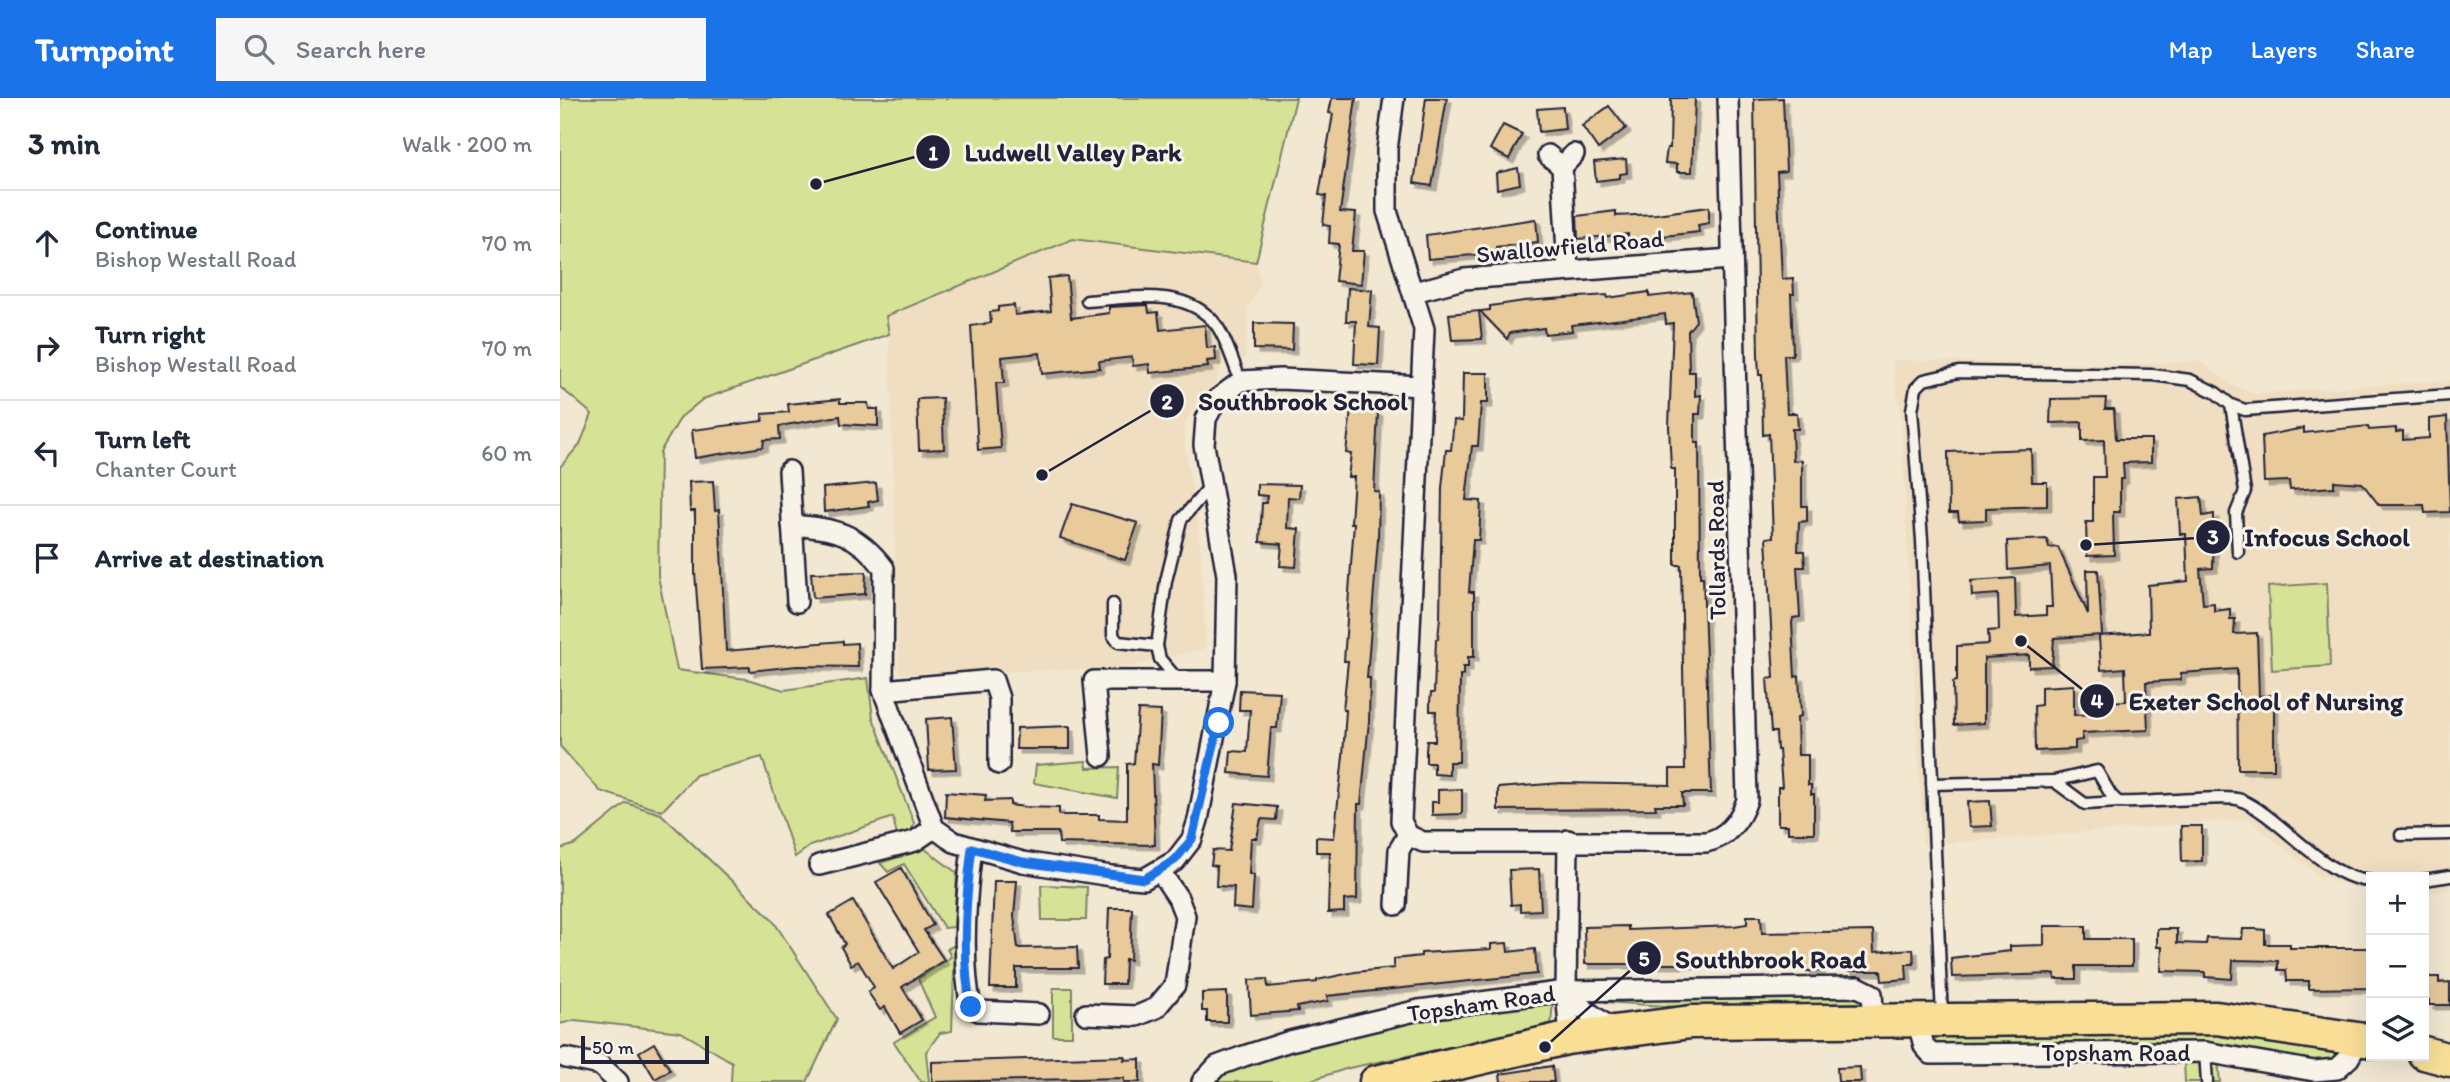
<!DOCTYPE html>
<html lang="en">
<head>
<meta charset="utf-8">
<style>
	body { margin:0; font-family:Itim,sans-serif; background:#f6f6f7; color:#1f2937 }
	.controls { position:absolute; right:21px; bottom:21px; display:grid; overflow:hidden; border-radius:0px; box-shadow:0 7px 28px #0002 }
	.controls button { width:63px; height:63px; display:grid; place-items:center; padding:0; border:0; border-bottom:2px solid #e0e1e3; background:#fff; color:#1f2937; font:35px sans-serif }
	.scale { position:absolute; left:21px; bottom:18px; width:128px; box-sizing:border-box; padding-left:7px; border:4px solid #22223b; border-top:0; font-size:19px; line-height:24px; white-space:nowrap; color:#22223b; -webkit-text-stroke:5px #f7f3e8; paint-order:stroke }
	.stop { position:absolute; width:21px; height:21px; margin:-16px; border:5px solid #1a73e8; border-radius:50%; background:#fff }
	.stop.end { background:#1a73e8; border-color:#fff; box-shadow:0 2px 7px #0008 }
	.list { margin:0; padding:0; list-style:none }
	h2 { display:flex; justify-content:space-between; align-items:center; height:91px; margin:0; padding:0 28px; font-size:30px }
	h2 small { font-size:23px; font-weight:400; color:#747a83 }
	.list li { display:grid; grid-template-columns:46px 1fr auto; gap:21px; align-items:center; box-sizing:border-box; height:105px; padding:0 28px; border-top:2px solid #e0e1e3 }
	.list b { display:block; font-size:26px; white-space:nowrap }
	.list p { margin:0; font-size:23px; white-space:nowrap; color:#747a83 }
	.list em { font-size:23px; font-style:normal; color:#747a83 }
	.icon { flex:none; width:38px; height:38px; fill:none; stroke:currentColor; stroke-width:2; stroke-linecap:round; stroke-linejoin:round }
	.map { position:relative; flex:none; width:1890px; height:984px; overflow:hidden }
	header { display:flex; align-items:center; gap:42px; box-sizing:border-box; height:98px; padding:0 35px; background:#1a73e8; color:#fff }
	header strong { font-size:33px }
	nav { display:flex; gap:38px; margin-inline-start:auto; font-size:24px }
	.search { width:490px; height:63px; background:#f6f6f7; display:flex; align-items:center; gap:18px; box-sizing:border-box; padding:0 24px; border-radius:0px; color:#747a83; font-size:26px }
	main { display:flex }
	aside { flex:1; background:#fff }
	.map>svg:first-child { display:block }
	.built { fill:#efdec1 }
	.green { fill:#d6e396; stroke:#7c8268; stroke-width:2 }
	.building { fill:#e8ca9b; stroke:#22223b; stroke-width:2; filter:url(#shadow) }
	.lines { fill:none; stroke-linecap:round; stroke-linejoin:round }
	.service-casing { stroke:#22223b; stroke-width:15 }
	.minor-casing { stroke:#22223b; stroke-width:24 }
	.primary-casing { stroke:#22223b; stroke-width:37 }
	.service { stroke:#f7f3e8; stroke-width:10 }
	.minor { stroke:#f7f3e8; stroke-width:19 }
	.primary { stroke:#f9df96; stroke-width:32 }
	.route { stroke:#1a73e8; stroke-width:9 }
	.labels { text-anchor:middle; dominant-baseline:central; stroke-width:6; stroke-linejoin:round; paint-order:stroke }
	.street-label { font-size:24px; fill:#22223b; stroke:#f7f3e8 }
	.leader { fill:none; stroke:#22223b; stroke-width:2.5 }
	.callout-dot { fill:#22223b; stroke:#f7f3e8; stroke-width:2.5 }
	.mark-label { font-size:21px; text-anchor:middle; font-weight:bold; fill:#fff }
	.callout-label { font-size:26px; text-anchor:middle; font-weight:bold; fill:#22223b; stroke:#f7f3e8; stroke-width:6; stroke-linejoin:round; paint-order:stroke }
</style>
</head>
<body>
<header>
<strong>Turnpoint</strong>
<div class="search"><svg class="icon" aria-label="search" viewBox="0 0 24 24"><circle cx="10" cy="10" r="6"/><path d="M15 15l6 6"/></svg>Search here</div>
<nav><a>Map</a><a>Layers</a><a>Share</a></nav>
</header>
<main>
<aside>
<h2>3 min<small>Walk · 200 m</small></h2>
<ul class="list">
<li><svg class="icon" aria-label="ahead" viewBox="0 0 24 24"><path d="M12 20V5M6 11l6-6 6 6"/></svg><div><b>Continue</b><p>Bishop Westall Road</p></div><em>70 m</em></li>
<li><svg class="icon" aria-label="right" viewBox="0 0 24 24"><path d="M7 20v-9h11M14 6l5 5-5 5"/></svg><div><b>Turn right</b><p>Bishop Westall Road</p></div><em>70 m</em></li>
<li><svg class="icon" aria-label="left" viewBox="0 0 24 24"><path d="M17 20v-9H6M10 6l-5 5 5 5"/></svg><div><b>Turn left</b><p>Chanter Court</p></div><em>60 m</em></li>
<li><svg class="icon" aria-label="arrive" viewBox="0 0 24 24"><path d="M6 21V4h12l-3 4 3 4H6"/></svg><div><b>Arrive at destination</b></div></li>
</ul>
</aside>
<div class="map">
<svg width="1890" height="984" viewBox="0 0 1890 984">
	<defs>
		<filter id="shadow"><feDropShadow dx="4.5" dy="4.5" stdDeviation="0" flood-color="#0004"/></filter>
	</defs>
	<rect width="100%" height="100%" fill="#f2e7d1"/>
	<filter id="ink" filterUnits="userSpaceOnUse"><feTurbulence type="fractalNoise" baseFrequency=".0143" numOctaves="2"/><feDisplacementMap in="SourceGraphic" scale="14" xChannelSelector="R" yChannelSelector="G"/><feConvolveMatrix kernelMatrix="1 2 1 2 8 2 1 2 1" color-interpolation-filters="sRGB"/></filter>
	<g filter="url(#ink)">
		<g class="built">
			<polygon points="513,141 696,164 700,187 688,210 685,260 664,262 656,284 640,298 625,326 625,351 639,431 646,550 559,571 339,575 329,236 326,218"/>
			<polygon points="1332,262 1545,267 1639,263 1672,287 1694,296 1890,282 1890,792 1864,795 1864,779 1811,779 1811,792 1760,779 1689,721 1363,747 1341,321"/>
		</g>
		<g class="green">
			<polygon points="0,0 736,0 696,164 513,141 326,218 329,236 143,301 121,319 100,354 98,478 117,572 187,581 224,592 308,580 313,620 354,725 351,735 337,738 333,719 250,748 235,759 202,659 136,677 102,713 40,693 0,648 0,369 20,346 32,316 0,289"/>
			<polygon points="1767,485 1770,568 1712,572 1708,489"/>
			<polygon points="526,663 527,670 559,669 557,700 474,685 476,667"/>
			<polygon points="66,705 101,716 212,821 277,921 247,984 171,984 172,964 121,934 15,922 0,926 0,751 16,746"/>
			<polygon points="365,751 397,775 394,829 384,830 344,766 328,774 320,765"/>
			<polygon points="481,787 527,789 526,822 482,822"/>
			<polygon points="395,847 392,933 380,935 366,954 369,984 361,984 334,944 375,919 358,881 391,859 387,851"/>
			<rect x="493" y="890" width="19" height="48"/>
			<polygon points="1292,896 1303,900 1301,905 1133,910 1045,904 1035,897"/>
			<polygon points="993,903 991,925 958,935 789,970 745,984 647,984 672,967 871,913"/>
			<polygon points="1624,927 1774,951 1777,956 1767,967 1620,943 1375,949 1371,940 1374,936"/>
			<polygon points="1658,962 1660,984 1625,984 1624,963"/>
		</g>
		<g class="building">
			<polygon points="772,0 796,0 780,114 796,115 792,153 804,153 801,186 775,183 779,146 769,145 770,128 763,127 766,98 759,97 773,16 769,15"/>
			<polygon points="866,0 887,0 872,88 854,85"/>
			<polygon points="1111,0 1135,0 1132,74 1117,74 1117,66 1105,65 1107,50 1110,50"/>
			<polygon points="1223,0 1226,73 1217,74 1222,181 1233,180 1234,196 1231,196 1233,254 1232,257 1224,257 1226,299 1227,315 1237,315 1238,331 1232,331 1233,363 1242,362 1242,408 1247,408 1247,423 1239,424 1238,453 1244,453 1245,469 1237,469 1240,519 1233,520 1232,525 1235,579 1239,578 1241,618 1237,619 1238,657 1248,657 1248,687 1251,687 1251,696 1254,696 1254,735 1228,735 1228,727 1218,727 1218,689 1222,689 1219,652 1217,652 1216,634 1211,634 1207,581 1214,580 1206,440 1213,439 1209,336 1203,337 1202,277 1199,277 1198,258 1194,1"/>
			<polygon points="1049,8 1066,30 1038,51 1022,28"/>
			<polygon points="1003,9 1005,31 979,34 977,11"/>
			<polygon points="943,27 962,36 949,61 930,51"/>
			<polygon points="1066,61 1067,75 1060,76 1060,80 1036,83 1034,64"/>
			<polygon points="958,70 960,86 937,91 936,75"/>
			<polygon points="1149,109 1149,125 1138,127 1139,134 1068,142 1068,136 1018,141 1017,118 1056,113 1056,118 1096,116"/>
			<polygon points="976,121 978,144 936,149 936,155 868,161 866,137"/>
			<polygon points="507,178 511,220 549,215 549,209 588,207 589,215 598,214 600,232 645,227 647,250 655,249 656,262 647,263 648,269 590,275 589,266 573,268 572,259 539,263 540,270 482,276 480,255 442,259 444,285 436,285 441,350 418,352 411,228 431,225 430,214 438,213 438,209 454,207 455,217 491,213 488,180"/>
			<polygon points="788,190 812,192 809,229 820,230 818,267 794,266 796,223 786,223"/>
			<polygon points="1089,194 1089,199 1132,194 1136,223 1128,233 1129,274 1135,274 1135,298 1141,297 1140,316 1135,316 1135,345 1139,345 1140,479 1143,479 1151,695 1122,695 1123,707 1095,707 1096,711 938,712 938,690 1001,685 1110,687 1110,671 1125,671 1121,467 1115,467 1115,371 1111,371 1109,328 1113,225 1106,226 1105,216 1011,227 1012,233 985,236 984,230 950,235 947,241 920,213 930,212 930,208 964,203 1047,197 1048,200"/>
			<polygon points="919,213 922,241 892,242 889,216"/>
			<polygon points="694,225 733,226 732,252 694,251"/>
			<polygon points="903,275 928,275 928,305 921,305 918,348 912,348 906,402 921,403 919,442 913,442 909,494 914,494 914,559 908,559 908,569 903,569 903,577 900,577 899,664 889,664 889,677 874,676 874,665 866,665 866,652 867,643 875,643 876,613 870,613 870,604 871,595 874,595 876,541 878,541 880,519 882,390 886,352 891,352 894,322 902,323"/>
			<polygon points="382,300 384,351 359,352 357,301"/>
			<polygon points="1546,300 1545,311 1554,311 1556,341 1591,341 1591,364 1563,365 1564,381 1560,381 1560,414 1553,414 1554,457 1527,458 1526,424 1533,424 1533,379 1545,379 1544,342 1522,343 1522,324 1490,325 1491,301"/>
			<polygon points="280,301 280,305 308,305 309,311 318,311 318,328 281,326 280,318 219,328 220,341 204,342 203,349 135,360 132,332 203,323 202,316 229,314 228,306"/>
			<polygon points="791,312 818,314 814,393 819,394 818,441 807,580 810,580 809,623 801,706 798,706 797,801 784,802 784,814 768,815 770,754 756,754 756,739 774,740 783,658 786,612 783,612 788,563 784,563 794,425 791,425 794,379 788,379 791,356 786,355"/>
			<polygon points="1887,319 1890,414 1865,415 1864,407 1819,407 1802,385 1774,383 1774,389 1730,392 1729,383 1704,384 1702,338 1744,330 1744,335 1808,328 1809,332 1836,330 1836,334 1843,333 1843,342 1869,340 1869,321"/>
			<polygon points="1471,351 1472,384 1487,384 1487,408 1426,410 1426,422 1399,423 1398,415 1389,415 1388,354"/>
			<polygon points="153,383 155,413 159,412 166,553 283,543 283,546 297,545 298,569 237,568 190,573 190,569 142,571 135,474 135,413 130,413 129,384"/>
			<polygon points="316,385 318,402 308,404 309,408 264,414 263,390"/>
			<polygon points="697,386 740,387 739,400 728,399 727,430 739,431 736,469 720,468 722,446 700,444 702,405 706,405 707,398 697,397"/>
			<polygon points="1641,399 1643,418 1654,416 1653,470 1640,471 1643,506 1654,505 1654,513 1670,511 1670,521 1675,521 1674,536 1697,535 1699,598 1714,597 1714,671 1678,671 1677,571 1621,575 1621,582 1586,584 1588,632 1522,635 1522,642 1515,643 1515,651 1475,653 1474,608 1481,607 1481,589 1514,587 1514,617 1543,616 1542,604 1566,603 1565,570 1541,572 1539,538 1589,534 1588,487 1628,483 1626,436 1620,436 1618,401"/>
			<polygon points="512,406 578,425 565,462 500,440"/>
			<polygon points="1487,441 1489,450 1498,449 1528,516 1527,472 1538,472 1542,537 1494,540 1492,568 1469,569 1469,557 1424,560 1424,625 1394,627 1393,584 1397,583 1397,548 1429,546 1428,533 1439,532 1438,496 1412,498 1411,483 1455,480 1456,519 1486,517 1486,509 1492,509 1490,468 1448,472 1447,443"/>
			<polygon points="306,474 305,496 253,500 251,475"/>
			<polygon points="680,592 720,594 717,630 711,630 707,678 669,675 671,653 687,654 690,612 679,612"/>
			<polygon points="578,612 601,613 598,667 592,666 595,747 499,745 498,734 450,734 449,725 385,719 386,694 426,697 425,703 450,702 450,707 465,709 499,710 499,717 539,717 539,721 567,722 567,666 574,665"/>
			<polygon points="392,619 396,671 369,672 366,621"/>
			<polygon points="510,628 510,651 456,651 457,630"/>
			<polygon points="902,691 902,716 872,717 872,704 878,704 878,692"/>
			<polygon points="1430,703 1432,728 1409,729 1407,704"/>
			<polygon points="676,705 717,709 716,722 701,721 697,740 691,740 689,776 694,777 692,812 673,810 674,789 656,788 657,768 651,767 653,752 669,753"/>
			<polygon points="1621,728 1642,728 1642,763 1622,764"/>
			<polygon points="341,770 373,827 364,832 384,862 342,889 362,922 340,935 325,909 320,912 308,894 314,889 298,863 291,867 281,849 285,846 269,817 293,803 333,871 359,854 316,784"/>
			<polygon points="979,771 981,812 960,813 960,806 951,807 949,772"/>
			<polygon points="434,783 457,783 454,818 458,850 517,849 518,870 456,870 456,890 430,890"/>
			<polygon points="549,810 572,810 570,862 565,861 564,886 542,886 543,862 547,861"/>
			<polygon points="1187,818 1201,818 1202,835 1313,833 1314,854 1353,851 1354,866 1346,866 1347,881 1322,883 1321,873 1288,873 1288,865 1261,867 1260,873 1246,873 1246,867 1211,866 1025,866 1024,829 1068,828 1068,832 1174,828 1187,826"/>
			<polygon points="1484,828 1526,828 1526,841 1572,841 1572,868 1516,868 1516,881 1495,881 1495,876 1392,879 1391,860 1450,853 1450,848 1484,847"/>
			<polygon points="1597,831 1617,831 1617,845 1646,846 1647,840 1682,841 1683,831 1696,831 1705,832 1705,846 1730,846 1730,850 1811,850 1811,890 1749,891 1749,883 1727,883 1726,872 1718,872 1718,863 1673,862 1672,881 1645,879 1645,874 1601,873 1602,849 1597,849"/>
			<polygon points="947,845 948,854 975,851 977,876 767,898 768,903 737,909 738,913 691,917 689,882 707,881 708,889 757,884 757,882 795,874 834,870 834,861 861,858 861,855 931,851 931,846"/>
			<polygon points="1864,879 1879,879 1879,885 1890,884 1890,907 1869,907 1869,902 1864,902"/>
			<polygon points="667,894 667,924 647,924 647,913 642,913 642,895"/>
			<polygon points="94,945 110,972 95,981 79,954"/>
			<polygon points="565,958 564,962 580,961 580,984 564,984 564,980 372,984 372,964"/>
			<polygon points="992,968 994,984 941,984 940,976"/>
			<polygon points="1300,969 1301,984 1278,984 1277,970"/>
		</g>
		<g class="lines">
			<g class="service-casing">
				<g id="service">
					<path d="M527 203C569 200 628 188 657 228 668 244 673 266 681 283"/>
					<polyline points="1671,307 1685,393 1676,415 1678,454"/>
					<polyline points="553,506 553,537 558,544 597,548"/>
					<polyline points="618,582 600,561 597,548 606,483 621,422 651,387"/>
					<polyline points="1494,683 1525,706 1558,704"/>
					<path d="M1372 686 1494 683 1537 673 1551 697 1558 704C1583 706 1666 696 1681 702 1721 719 1766 782 1811 783"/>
					<polyline points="1841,737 1890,736"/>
					<polyline points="1864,782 1890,778"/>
					<polyline points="1382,920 1362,442 1352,312 1356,290 1364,282 1399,274 1593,277 1630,282 1656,295 1671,307 1685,312 1890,297"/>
					<polyline points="1645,954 1647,984"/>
				</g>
			</g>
			<g class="minor-casing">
				<g id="minor">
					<path d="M834 0 827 52V113L864 231 841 723 848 737 863 744H1146C1167 740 1180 722 1187 702L1168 0"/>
					<polyline points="988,57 1002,69 1014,56"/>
					<polyline points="1002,69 1008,172"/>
					<polyline points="854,194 904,181 1171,161"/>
					<polyline points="229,373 237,504"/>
					<path d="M232 427C276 431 296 434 324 470L323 592 374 730 394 744 463 764 551 778 584 781 615 763 632 741 638 722 665 583 667 477 644 347 646 321 656 302 681 283 720 281 862 288"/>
					<polyline points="323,592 433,582 439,600 439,666"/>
					<polyline points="541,658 534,583 665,583"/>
					<polyline points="1008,742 1006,893 1010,939"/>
					<path d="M412 750C406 798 401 862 411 909L419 913 479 916"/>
					<polyline points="259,767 355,743 374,730"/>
					<polyline points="836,807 839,752 848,737"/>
					<polyline points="1007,899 1045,926 1060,931"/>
					<polyline points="526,916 577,918 596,910 615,887 625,818 618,800 600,773"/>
					<polyline points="1358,925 1364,948 1371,956 1645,954 1754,973 1777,971 1789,960 1800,941"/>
					<polyline points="6,960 40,967 58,984"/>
					<polyline points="642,984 657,968 684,958 730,943 859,912 1006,893 1298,889 1312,896 1314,923"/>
				</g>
			</g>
			<g class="primary-casing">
				<g id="primary">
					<polyline points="1864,955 1890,962"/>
					<polyline points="816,984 1007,940 1131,924 1656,920 1811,943"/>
				</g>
			</g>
			<use href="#service" class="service"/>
			<use href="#minor" class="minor"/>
			<use href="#primary" class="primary"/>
		</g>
	</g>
	<g class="lines" filter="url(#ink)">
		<path class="route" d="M411 909C401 862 406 798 412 750L463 764 584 781 615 762 632 741 659 625"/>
	</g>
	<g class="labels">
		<g class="street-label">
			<text transform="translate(1010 148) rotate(-5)">Swallowfield Road</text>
			<text transform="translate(1156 452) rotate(-91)">Tollards Road</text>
			<text transform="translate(921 905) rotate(-8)">Topsham Road</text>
			<text x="1556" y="954">Topsham Road</text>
		</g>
	</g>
	<path class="leader" d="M256 86L373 54M482 377L607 303M1526 447L1653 439M1461 543L1537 603M985 949L1084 860"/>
	<g class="callout-dot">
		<circle cx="256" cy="86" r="7"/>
		<circle cx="482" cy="377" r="7"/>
		<circle cx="1526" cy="447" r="7"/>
		<circle cx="1461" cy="543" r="7"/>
		<circle cx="985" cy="949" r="7"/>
		<circle cx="373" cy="54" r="18"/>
		<circle cx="607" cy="303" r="18"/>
		<circle cx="1653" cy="439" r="18"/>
		<circle cx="1537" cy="603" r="18"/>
		<circle cx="1084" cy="860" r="18"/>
	</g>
	<g class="mark-label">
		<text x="373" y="62">1</text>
		<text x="607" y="311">2</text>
		<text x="1653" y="446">3</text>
		<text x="1537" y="610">4</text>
		<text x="1084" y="868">5</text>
	</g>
	<g class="callout-label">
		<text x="513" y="63">Ludwell Valley Park</text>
		<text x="743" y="312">Southbrook School</text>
		<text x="1767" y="448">Infocus School</text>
		<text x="1706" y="612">Exeter School of Nursing</text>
		<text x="1211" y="870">Southbrook Road</text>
	</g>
</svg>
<div class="controls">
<button>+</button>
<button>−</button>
<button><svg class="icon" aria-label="layers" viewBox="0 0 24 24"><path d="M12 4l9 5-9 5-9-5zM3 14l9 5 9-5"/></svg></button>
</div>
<div class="scale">50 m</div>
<div class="stop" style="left:659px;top:625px"></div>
<div class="stop end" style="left:411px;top:909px"></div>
</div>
</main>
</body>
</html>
